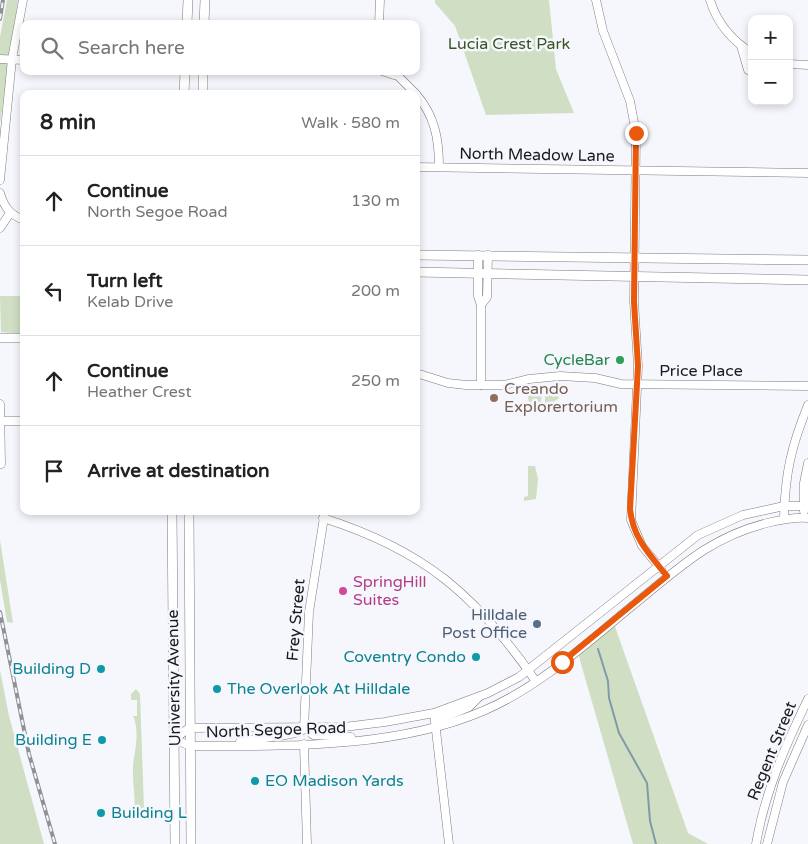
<!DOCTYPE html>
<html lang="en">
<head>
<meta charset="utf-8">
<style>
	body { margin:0; font-family:"Varela Round",sans-serif; background:#f6f6f6; color:#222 }
	.controls { position:absolute; right:15px; top:15px; display:grid; overflow:hidden; border-radius:10px; box-shadow:0 2px 8px #0003 }
	.controls button { width:45px; height:45px; display:grid; place-items:center; padding:0; border:0; border-bottom:1px solid #e0e0e0; background:#fff; color:#222; font:25px sans-serif }
	.stop { position:absolute; width:15px; height:15px; margin:-11px; border:4px solid #ea580c; border-radius:50%; background:#fff }
	.stop.end { background:#ea580c; border-color:#fff; box-shadow:0 1px 5px #0008 }
	.list { margin:0; padding:0; list-style:none }
	h2 { display:flex; justify-content:space-between; align-items:center; height:65px; margin:0; padding:0 20px; font-size:21px }
	h2 small { font-size:16px; font-weight:400; color:#767676 }
	.list li { display:grid; grid-template-columns:32px 1fr auto; gap:15px; align-items:center; box-sizing:border-box; height:90px; padding:0 20px; border-top:1px solid #e0e0e0 }
	.list b { display:block; font-size:19px; white-space:nowrap }
	.list p { margin:0; font-size:16px; white-space:nowrap; color:#767676 }
	.list em { font-size:16px; font-style:normal; color:#767676 }
	.icon { flex:none; width:28px; height:28px; fill:none; stroke:currentColor; stroke-width:2; stroke-linecap:round; stroke-linejoin:round }
	.map { position:relative; flex:none; width:808px; height:844px; overflow:hidden }
	.search { position:absolute; background:#fff; box-shadow:0 2px 8px #0003; left:20px; top:20px; width:400px; height:55px; display:flex; align-items:center; gap:12px; box-sizing:border-box; padding:0 18px; border-radius:10px; color:#767676; font-size:19px }
	.panel { position:absolute; background:#fff; box-shadow:0 2px 8px #0003; left:20px; top:90px; width:400px; height:425px; border-radius:10px }
	.map>svg:first-child { display:block }
	.green { fill:#d0dfc4 }
	.lines { fill:none; stroke-linecap:round; stroke-linejoin:round }
	.stream { stroke:#809ba7; stroke-width:2 }
	.minor-casing { stroke:#7b7c82; stroke-width:9 }
	.major-casing { stroke:#7b7c82; stroke-width:10 }
	.minor { stroke:#fff; stroke-width:8 }
	.major { stroke:#fff; stroke-width:9 }
	.rail-casing { stroke:#8f9195; stroke-width:4 }
	.rail { stroke:#f5f7fd; stroke-width:2; stroke-dasharray:5.5; stroke-linecap:butt }
	.route { stroke:#ea580c; stroke-width:6 }
	.leisure-dot { fill:#2e9e5b; stroke:#f5f7fd; stroke-width:2 }
	.education-dot { fill:#8d6e63; stroke:#f5f7fd; stroke-width:2 }
	.hotel-dot { fill:#d1479c; stroke:#f5f7fd; stroke-width:2 }
	.service-dot { fill:#5c6f8a; stroke:#f5f7fd; stroke-width:2 }
	.culture-dot { fill:#0f9aa8; stroke:#f5f7fd; stroke-width:2 }
	.labels { text-anchor:middle; dominant-baseline:central; stroke-width:5; stroke-linejoin:round; paint-order:stroke }
	.park-label { font-size:16px; fill:#3b5324; stroke:#f5f7fd }
	.street-label { font-size:16px; fill:#191a1c; stroke:#f5f7fd }
	.leisure-label { font-size:16px; fill:#27864d; stroke:#f5f7fd; text-anchor:end }
	.education-label { font-size:16px; fill:#785e54; stroke:#f5f7fd; text-anchor:start }
	.hotel-label { font-size:16px; fill:#b23c85; stroke:#f5f7fd; text-anchor:start }
	.service-label { font-size:16px; fill:#4e5e75; stroke:#f5f7fd; text-anchor:end }
	.culture-label { font-size:16px; fill:#0d838f; stroke:#f5f7fd; text-anchor:end }
</style>
</head>
<body>
<div class="map">
<svg width="808" height="844" viewBox="0 0 808 844">
	<rect width="100%" height="100%" fill="#f5f7fd"/>
	<g class="green">
		<polygon points="7,0 18,0 0,124 0,37"/>
		<polygon points="435,0 549,0 556,69 574,113 486,115 455,26 435,3"/>
		<polygon points="0,296 24,296 24,334 1,332"/>
		<polygon points="554,385 557,390 554,392 558,392 559,398 550,404 545,404 545,389"/>
		<polygon points="530,388 542,390 541,404 529,404 528,396 533,393"/>
		<polygon points="528,466 535,466 538,479 536,499 524,501 524,497 528,496"/>
		<polygon points="0,540 13,623 7,622 0,580"/>
		<polygon points="613,621 688,833 708,844 633,844 577,650"/>
		<polygon points="0,670 9,716 44,844 0,844"/>
		<path d="M136 689 140 694 144 809 140 813 135 810C135 795 131 771 134 758 136 746 139 729 133 716H137V700H131V694Z"/>
	</g>
	<g class="lines">
		<polyline class="stream" points="598,649 608,681 609,698 619,733 647,783 650,821 656,844"/>
		<g class="minor-casing">
			<g id="minor">
				<polyline points="596,0 603,31 630,101 636,133 634,302 638,366 631,520 642,546 661,569"/>
				<path d="M710 0C717 23 731 40 752 53"/>
				<polyline points="379,24 380,0"/>
				<polyline points="741,46 748,70 752,72"/>
				<polyline points="0,59 24,60"/>
				<polyline points="789,64 808,65"/>
				<polyline points="382,71 394,75"/>
				<polyline points="393,71 416,94"/>
				<path d="M416 94C435 116 439 139 439 167"/>
				<polyline points="416,167 808,173"/>
				<polyline points="0,180 12,59 23,0"/>
				<path d="M0 193C4 207 10 215 24 220"/>
				<polyline points="0,228 10,213"/>
				<polyline points="478,255 478,296 481,305 481,385"/>
				<polyline points="481,305 487,297 488,255"/>
				<polyline points="0,338 24,338"/>
				<polyline points="416,373 448,383 466,385 504,385 529,379 560,376 595,378 621,384 808,386"/>
				<polyline points="0,404 1,464"/>
				<polyline points="1,421 24,421"/>
				<path d="M808 506H784L743 515 698 535 519 677 488 693 434 713 385 722 344 727 189 728 174 739 190 746C285 746 394 749 483 711 540 687 589 641 637 602 680 567 711 537 767 523 780 520 795 517 808 518"/>
				<polyline points="804,511 804,483 808,463"/>
				<path d="M323 518C424 550 476 595 535 680"/>
				<path d="M784 519C785 474 791 447 808 405"/>
				<polyline points="434,713 449,844"/>
				<polyline points="304,726 313,735 351,737"/>
				<polyline points="437,726 440,719 469,707 479,697"/>
				<path d="M240 742C253 738 298 736 304 729L309 612 325 511"/>
				<polyline points="304,744 307,844"/>
				<path d="M756 844C765 792 785 746 808 699"/>
				<polyline points="767,844 783,782 808,725"/>
			</g>
		</g>
		<g class="major-casing">
			<g id="major">
				<polyline points="187,24 188,0"/>
				<polyline points="204,24 205,0"/>
				<polyline points="184,94 185,71"/>
				<polyline points="203,94 203,71"/>
				<polyline points="416,255 808,260"/>
				<polyline points="416,272 808,280"/>
				<polyline points="172,511 175,844"/>
				<polyline points="189,511 191,844"/>
			</g>
		</g>
		<use href="#minor" class="minor"/>
		<use href="#major" class="major"/>
		<g class="rail-casing">
			<g id="rail">
				<polyline points="0,19 3,0"/>
				<polyline points="0,612 29,754 55,844"/>
			</g>
		</g>
		<use href="#rail" class="rail"/>
	</g>
	<g class="lines">
		<path class="route" d="M562 662 667 576C649 554 633 538 630 509L638 366 634 302 636 133"/>
	</g>
	<circle class="leisure-dot" cx="620" cy="360" r="5"/>
	<circle class="education-dot" cx="494" cy="398" r="5"/>
	<circle class="hotel-dot" cx="343" cy="591" r="5"/>
	<circle class="service-dot" cx="537" cy="624" r="5"/>
	<g class="culture-dot">
		<circle cx="476" cy="657" r="5"/>
		<circle cx="101" cy="669" r="5"/>
		<circle cx="217" cy="689" r="5"/>
		<circle cx="102" cy="740" r="5"/>
		<circle cx="255" cy="781" r="5"/>
		<circle cx="101" cy="813" r="5"/>
	</g>
	<g class="labels">
		<g class="park-label">
			<text x="509" y="44">Lucia Crest Park</text>
		</g>
		<g class="street-label">
			<text transform="translate(537 155) rotate(1)">North Meadow Lane</text>
			<text x="701" y="371">Price Place</text>
			<text transform="translate(296 620) rotate(-85)">Frey Street</text>
			<text transform="translate(174 678) rotate(-91)">University Avenue</text>
			<text transform="translate(276 730) rotate(-2)">North Segoe Road</text>
			<text transform="translate(772 751) rotate(-68)">Regent Street</text>
		</g>
		<g class="leisure-label">
			<text x="610" y="360">CycleBar</text>
		</g>
		<g class="education-label">
			<text x="504" y="389">Creando<tspan x="504" dy="18">Explorertorium</tspan></text>
		</g>
		<g class="hotel-label">
			<text x="353" y="582">SpringHill<tspan x="353" dy="18">Suites</tspan></text>
		</g>
		<g class="service-label">
			<text x="527" y="615">Hilldale<tspan x="527" dy="18">Post Office</tspan></text>
		</g>
		<g class="culture-label">
			<text x="466" y="657">Coventry Condo</text>
			<text x="91" y="669">Building D</text>
			<text x="227" y="689" text-anchor="start">The Overlook At Hilldale</text>
			<text x="92" y="740">Building E</text>
			<text x="265" y="781" text-anchor="start">EO Madison Yards</text>
			<text x="111" y="813" text-anchor="start">Building L</text>
		</g>
	</g>
</svg>
<div class="controls">
<button>+</button>
<button>−</button>
</div>
<div class="stop" style="left:562px;top:662px"></div>
<div class="stop end" style="left:636px;top:133px"></div>
<div class="search"><svg class="icon" aria-label="search" viewBox="0 0 24 24"><circle cx="10" cy="10" r="6"/><path d="M15 15l6 6"/></svg>Search here</div>
<section class="panel">
<h2>8 min<small>Walk · 580 m</small></h2>
<ul class="list">
<li><svg class="icon" aria-label="ahead" viewBox="0 0 24 24"><path d="M12 20V5M6 11l6-6 6 6"/></svg><div><b>Continue</b><p>North Segoe Road</p></div><em>130 m</em></li>
<li><svg class="icon" aria-label="left" viewBox="0 0 24 24"><path d="M17 20v-9H6M10 6l-5 5 5 5"/></svg><div><b>Turn left</b><p>Kelab Drive</p></div><em>200 m</em></li>
<li><svg class="icon" aria-label="ahead" viewBox="0 0 24 24"><path d="M12 20V5M6 11l6-6 6 6"/></svg><div><b>Continue</b><p>Heather Crest</p></div><em>250 m</em></li>
<li><svg class="icon" aria-label="arrive" viewBox="0 0 24 24"><path d="M6 21V4h12l-3 4 3 4H6"/></svg><div><b>Arrive at destination</b></div></li>
</ul>
</section>
</div>
</body>
</html>
